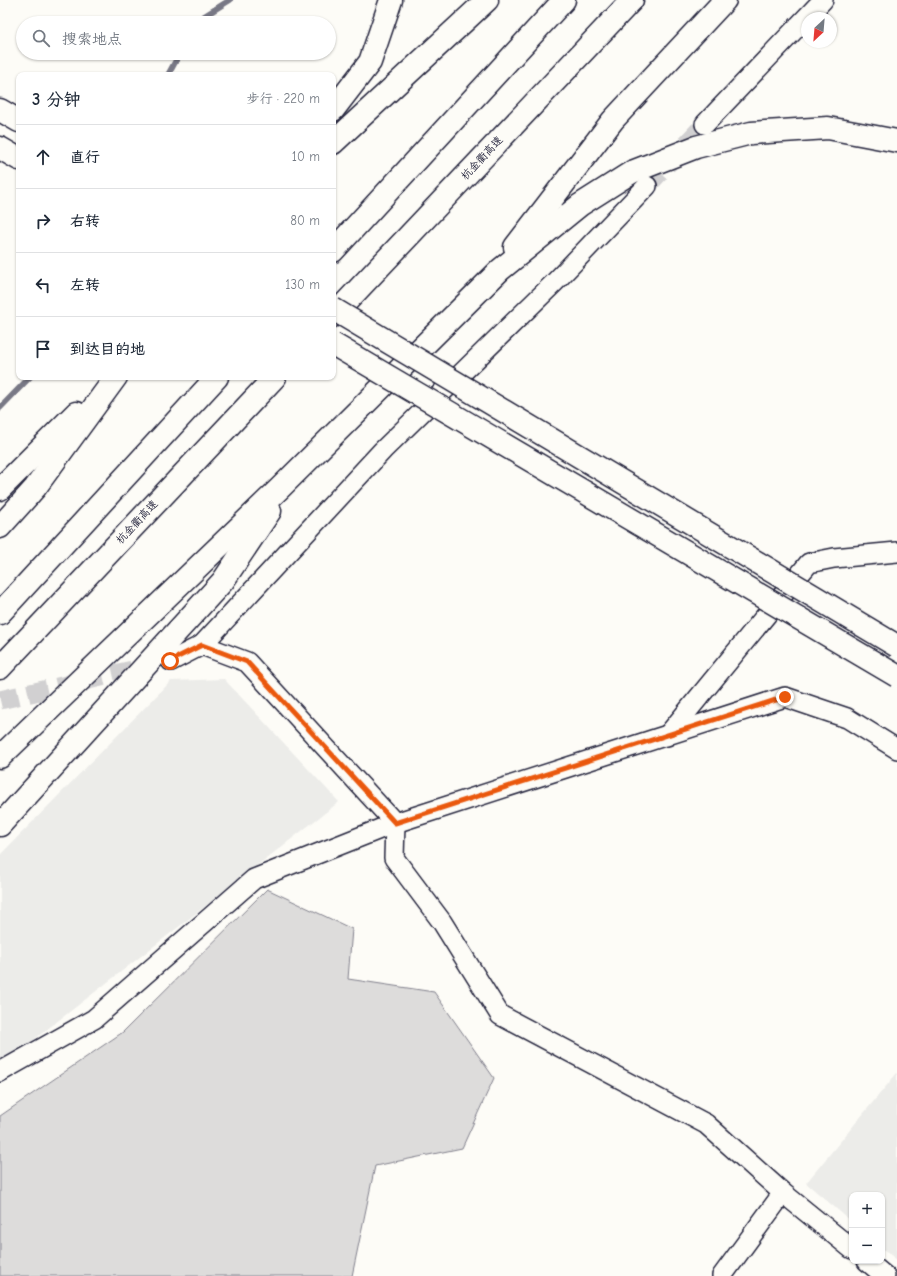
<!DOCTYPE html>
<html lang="zh">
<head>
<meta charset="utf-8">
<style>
	body { margin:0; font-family:"Comic Neue","LXGW WenKai TC",sans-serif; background:#f2f2f3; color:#1f2937 }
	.controls { position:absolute; right:12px; bottom:12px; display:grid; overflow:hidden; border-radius:8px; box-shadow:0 1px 3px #0004 }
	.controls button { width:36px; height:36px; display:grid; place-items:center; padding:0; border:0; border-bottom:1px solid #e0e1e3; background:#fff; color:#1f2937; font:20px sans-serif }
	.compass { position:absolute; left:801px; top:12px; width:36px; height:36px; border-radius:50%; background:#fff; box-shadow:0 1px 3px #0004; rotate:206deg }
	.stop { position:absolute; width:12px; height:12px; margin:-9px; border:3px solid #ea580c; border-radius:50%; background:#fff }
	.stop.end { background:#ea580c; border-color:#fff; box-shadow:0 1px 4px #0008 }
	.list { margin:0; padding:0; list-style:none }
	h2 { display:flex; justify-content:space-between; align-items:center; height:52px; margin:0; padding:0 16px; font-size:17px }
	h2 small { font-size:13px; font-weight:400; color:#747a83 }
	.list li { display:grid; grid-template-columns:26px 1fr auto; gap:12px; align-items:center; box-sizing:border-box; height:64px; padding:0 16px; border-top:1px solid #e0e1e3 }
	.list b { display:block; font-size:15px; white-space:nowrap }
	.list em { font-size:13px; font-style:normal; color:#747a83 }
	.icon { flex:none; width:22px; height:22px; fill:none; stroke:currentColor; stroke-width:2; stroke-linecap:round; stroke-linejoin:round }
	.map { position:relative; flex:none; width:897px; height:1276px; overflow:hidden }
	.search { position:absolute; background:#fff; box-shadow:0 1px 3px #0004; left:16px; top:16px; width:320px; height:44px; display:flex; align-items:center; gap:10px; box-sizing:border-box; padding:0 14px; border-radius:22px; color:#747a83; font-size:15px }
	.panel { position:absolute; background:#fff; box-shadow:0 1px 3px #0004; left:16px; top:72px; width:320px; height:308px; border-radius:8px }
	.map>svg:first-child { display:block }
	.built { fill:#ecece9 }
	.green { fill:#dddcdb; stroke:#807f8b }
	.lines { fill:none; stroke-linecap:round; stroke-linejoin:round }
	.stream { stroke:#787885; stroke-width:6 }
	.minor-tunnel { stroke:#d1d0d1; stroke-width:19; stroke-dasharray:19 10; stroke-linecap:butt }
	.minor-casing { stroke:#22223b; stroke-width:22 }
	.primary-casing { stroke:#22223b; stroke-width:25 }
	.motorway-casing { stroke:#22223b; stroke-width:25 }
	.minor { stroke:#fdfcf7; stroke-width:19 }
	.primary { stroke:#fdfcf7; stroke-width:22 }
	.motorway { stroke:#fdfcf7; stroke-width:22 }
	.primary-bridge-casing { stroke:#22223b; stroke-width:25; stroke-linecap:butt }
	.primary-bridge { stroke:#fdfcf7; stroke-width:22 }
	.route { stroke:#ea580c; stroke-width:5 }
	.labels { text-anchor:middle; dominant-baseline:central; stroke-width:4; stroke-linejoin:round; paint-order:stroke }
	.street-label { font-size:11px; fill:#22223b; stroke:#fdfcf7 }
</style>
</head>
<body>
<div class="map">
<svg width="897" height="1276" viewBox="0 0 897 1276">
	<rect width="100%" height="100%" fill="#fdfcf7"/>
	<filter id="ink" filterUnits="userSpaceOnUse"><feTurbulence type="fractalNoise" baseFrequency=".025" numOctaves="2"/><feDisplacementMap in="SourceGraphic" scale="8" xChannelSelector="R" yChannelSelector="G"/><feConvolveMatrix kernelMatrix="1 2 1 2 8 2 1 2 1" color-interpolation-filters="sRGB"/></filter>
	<g filter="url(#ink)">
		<g class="built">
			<polygon points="224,679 339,802 0,1066 0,855 171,681"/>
			<polygon points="897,1073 897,1260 882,1248 882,1195 852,1195 852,1222 806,1183"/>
		</g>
		<polygon class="green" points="267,889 352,929 348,979 434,992 494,1078 462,1148 375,1166 352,1276 0,1276 0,1116 123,1032"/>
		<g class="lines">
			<g class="stream">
				<polyline points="196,23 198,20 230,0"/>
				<polyline points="168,75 180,53"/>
				<polyline points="0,408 30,377"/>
			</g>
			<g class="minor-tunnel">
				<polyline points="647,186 705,124"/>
				<polyline points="0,700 150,666"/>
			</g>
			<g class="minor-casing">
				<g id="minor">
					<polyline points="705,124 823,0"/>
					<polyline points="202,645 383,450 555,282 647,186"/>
					<polyline points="171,661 202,645 247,662 395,823 394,858 442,922 500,1015 706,1124 783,1193 722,1276"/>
					<polyline points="667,736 809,563 834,558 897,552"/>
					<polyline points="0,1072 94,1019 254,879 395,823 785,697 847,718 897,749"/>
					<polyline points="783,1193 852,1249"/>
					<polyline points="867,1261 885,1276"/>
				</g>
			</g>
			<g class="primary-casing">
				<g id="primary">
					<polyline points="0,110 19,121"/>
					<polyline points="0,148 19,159"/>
				</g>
			</g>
			<g class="motorway-casing">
				<g id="motorway">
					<polyline points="333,110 370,62 391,0"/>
					<polyline points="333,143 487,0"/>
					<polyline points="515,247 613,120 725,0"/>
					<polyline points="333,251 564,0"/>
					<polyline points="333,316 632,0"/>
					<polyline points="0,489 76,413"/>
					<polyline points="0,527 35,488 116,377"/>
					<polyline points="0,613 217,377"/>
					<polyline points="0,668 275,377"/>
					<polyline points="0,757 279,489 500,270 580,205 632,172 696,147 751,133 828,128 897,141"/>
					<polyline points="0,825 223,581 270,511"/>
				</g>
			</g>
			<use href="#minor" class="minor"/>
			<use href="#primary" class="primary"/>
			<use href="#motorway" class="motorway"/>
			<g class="primary-bridge-casing">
				<g id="primary-bridge">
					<polyline points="333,309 897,646"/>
					<polyline points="333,344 897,676"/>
				</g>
			</g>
			<use href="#primary-bridge" class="primary-bridge"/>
		</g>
	</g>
	<g class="lines" filter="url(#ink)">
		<polyline class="route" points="170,661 202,645 247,662 395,823 785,697"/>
	</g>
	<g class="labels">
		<g class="street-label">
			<text transform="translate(482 158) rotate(-47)">杭金衢高速</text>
			<text transform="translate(137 522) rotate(-47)">杭金衢高速</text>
		</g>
	</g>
</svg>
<div class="controls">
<button>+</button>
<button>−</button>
</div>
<svg class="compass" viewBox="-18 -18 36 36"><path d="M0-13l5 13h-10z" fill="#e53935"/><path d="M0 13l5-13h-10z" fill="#747a83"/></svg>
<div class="stop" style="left:170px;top:661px"></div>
<div class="stop end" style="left:785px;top:697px"></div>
<div class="search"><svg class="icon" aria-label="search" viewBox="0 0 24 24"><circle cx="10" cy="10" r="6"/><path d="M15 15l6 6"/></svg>搜索地点</div>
<section class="panel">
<h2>3 分钟<small>步行 · 220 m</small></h2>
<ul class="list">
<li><svg class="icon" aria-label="ahead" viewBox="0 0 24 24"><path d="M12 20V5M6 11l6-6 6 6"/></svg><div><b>直行</b></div><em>10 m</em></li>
<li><svg class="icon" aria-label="right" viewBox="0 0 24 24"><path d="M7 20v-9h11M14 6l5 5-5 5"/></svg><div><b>右转</b></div><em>80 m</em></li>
<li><svg class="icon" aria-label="left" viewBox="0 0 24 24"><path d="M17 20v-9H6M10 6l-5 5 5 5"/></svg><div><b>左转</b></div><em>130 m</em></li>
<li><svg class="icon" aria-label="arrive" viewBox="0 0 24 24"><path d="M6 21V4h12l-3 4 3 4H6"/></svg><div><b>到达目的地</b></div></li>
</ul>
</section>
</div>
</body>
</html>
